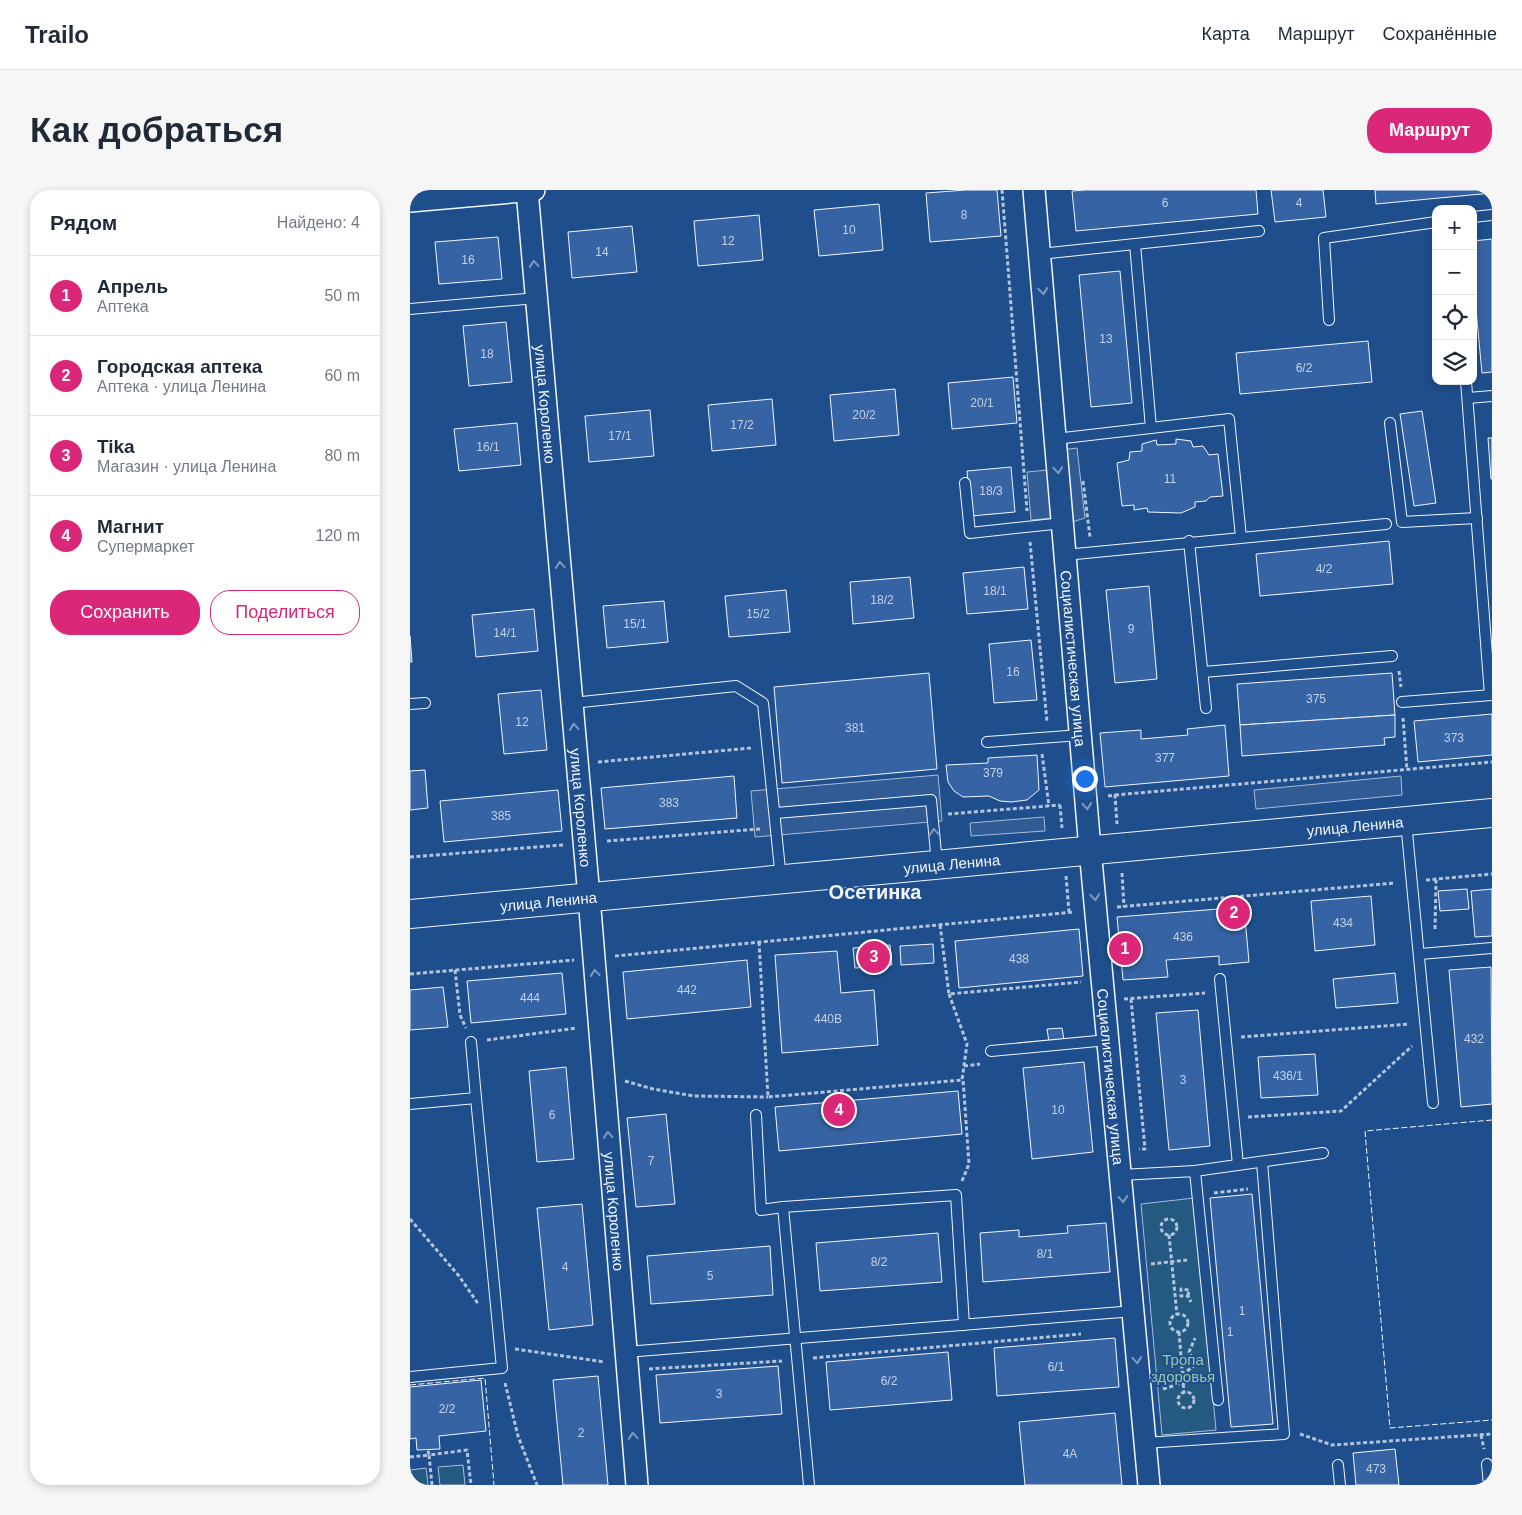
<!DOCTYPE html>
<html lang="ru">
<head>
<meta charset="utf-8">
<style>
	body { margin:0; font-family:Arial,sans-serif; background:#f6f6f7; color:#1f2937 }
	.controls { position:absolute; right:15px; top:15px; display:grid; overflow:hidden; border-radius:10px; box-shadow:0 2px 8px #0003 }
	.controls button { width:45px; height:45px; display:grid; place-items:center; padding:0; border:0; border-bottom:1px solid #e0e1e3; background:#fff; color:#1f2937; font:25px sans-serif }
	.you { position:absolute; left:674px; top:588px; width:18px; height:18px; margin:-12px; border:4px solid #fff; border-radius:50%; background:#1a73e8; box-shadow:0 0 0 8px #1a73e833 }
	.badge { display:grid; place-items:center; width:32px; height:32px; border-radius:50%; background:#db2777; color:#fff; font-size:16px; font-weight:700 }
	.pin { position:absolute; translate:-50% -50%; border:2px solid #fff; box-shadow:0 1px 5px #0006 }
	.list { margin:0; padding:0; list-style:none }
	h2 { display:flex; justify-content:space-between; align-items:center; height:65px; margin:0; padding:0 20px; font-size:21px }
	h2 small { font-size:16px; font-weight:400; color:#747a83 }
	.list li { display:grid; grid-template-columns:32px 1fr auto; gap:15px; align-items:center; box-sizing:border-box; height:80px; padding:0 20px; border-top:1px solid #e0e1e3 }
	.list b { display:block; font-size:19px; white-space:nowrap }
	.list p { margin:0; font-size:16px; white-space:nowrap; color:#747a83 }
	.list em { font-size:16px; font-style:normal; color:#747a83 }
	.actions { display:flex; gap:10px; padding:15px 20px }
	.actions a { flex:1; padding:11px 0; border:1px solid #db2777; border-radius:20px; text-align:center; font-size:18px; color:#db2777 }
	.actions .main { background:#db2777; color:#fff }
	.icon { flex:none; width:28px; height:28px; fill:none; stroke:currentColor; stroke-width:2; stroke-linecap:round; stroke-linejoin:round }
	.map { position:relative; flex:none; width:1082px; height:1295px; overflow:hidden; border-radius:20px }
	header { display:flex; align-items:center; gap:30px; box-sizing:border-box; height:70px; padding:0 25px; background:#fff; border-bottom:1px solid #e0e1e3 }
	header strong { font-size:24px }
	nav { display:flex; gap:28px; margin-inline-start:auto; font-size:18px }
	.intro { display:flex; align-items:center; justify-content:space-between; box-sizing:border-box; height:120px; padding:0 30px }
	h1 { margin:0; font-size:35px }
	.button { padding:12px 22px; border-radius:20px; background:#db2777; color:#fff; font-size:18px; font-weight:700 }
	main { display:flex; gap:30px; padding:0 30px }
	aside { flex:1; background:#fff; border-radius:20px; box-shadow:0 2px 8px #0003 }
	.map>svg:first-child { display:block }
	.green { fill:#245a82; stroke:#a8bbd7 }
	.parking { fill:#305b95; stroke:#a8bbd7 }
	.building { fill:#3563a3; stroke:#f2f6ff }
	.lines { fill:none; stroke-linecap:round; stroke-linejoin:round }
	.service-casing { stroke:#f2f6ff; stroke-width:12 }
	.minor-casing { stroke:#f2f6ff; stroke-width:24 }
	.secondary-casing { stroke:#f2f6ff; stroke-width:30 }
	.path { stroke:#b3c4dc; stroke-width:3; stroke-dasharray:4 2.5; stroke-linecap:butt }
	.service { stroke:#1f4e8c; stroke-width:10 }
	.minor { stroke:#1f4e8c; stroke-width:21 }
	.secondary { stroke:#1f4e8c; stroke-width:28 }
	.fence { stroke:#f2f6ff; stroke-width:1; stroke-dasharray:6 2.5; stroke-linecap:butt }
	.oneway { stroke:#7e9ac0 }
	.labels { text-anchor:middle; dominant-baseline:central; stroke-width:4; stroke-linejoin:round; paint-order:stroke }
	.number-label { font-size:12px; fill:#c3d1e8 }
	.street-label { font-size:15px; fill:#f2f6ff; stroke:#1f4e8c }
	.park-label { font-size:15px; fill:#97c8a6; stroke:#1f4e8c }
	.district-label { font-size:20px; font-weight:bold; fill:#f2f6ff; stroke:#1f4e8c }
</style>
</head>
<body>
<header>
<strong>Trailo</strong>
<nav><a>Карта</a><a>Маршрут</a><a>Сохранённые</a></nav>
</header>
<div class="intro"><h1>Как добраться</h1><a class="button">Маршрут</a></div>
<main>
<aside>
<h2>Рядом<small>Найдено: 4</small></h2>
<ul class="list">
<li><span class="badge">1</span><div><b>Апрель</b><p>Аптека</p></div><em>50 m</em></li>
<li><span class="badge">2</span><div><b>Городская аптека</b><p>Аптека · улица Ленина</p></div><em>60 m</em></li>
<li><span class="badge">3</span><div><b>Tika</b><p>Магазин · улица Ленина</p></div><em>80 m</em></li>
<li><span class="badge">4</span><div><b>Магнит</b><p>Супермаркет</p></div><em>120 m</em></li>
</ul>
<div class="actions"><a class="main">Сохранить</a><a>Поделиться</a></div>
</aside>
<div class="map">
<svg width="1082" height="1295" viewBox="0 0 1082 1295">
	<rect width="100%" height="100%" fill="#1f4e8c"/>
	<g class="green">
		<polygon points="784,1008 806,1240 752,1245 731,1014"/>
		<polygon points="53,1275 55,1295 30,1295 28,1277"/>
		<polygon points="16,1278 18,1295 0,1295 0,1280"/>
	</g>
	<g class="parking">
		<polygon points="667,258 675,328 662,332 651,260"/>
		<polygon points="638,280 643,328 621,330 617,282"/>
		<polygon points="528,585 532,631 345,647 341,601"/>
		<polygon points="991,586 992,605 846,619 844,600"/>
		<polygon points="634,627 635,641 561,646 560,633"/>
	</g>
	<g class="building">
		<polygon points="556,0 587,0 591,46 520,52 516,3"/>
		<polygon points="675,0 846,0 848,24 666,41 662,1"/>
		<polygon points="861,0 913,0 916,27 865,32"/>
		<polygon points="965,0 1082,0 1082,3 966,14"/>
		<polygon points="469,14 473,60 409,66 404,20"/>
		<polygon points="349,25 353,70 288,76 284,31"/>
		<polygon points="222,36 227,82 162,88 158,42"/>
		<polygon points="88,47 92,89 29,94 25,52"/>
		<polygon points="1082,49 1082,182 1072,183 1063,88 1063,51"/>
		<polygon points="710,81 722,213 681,217 669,85"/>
		<polygon points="96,132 102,192 59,196 53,136"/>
		<polygon points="958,151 962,192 830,204 826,163"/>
		<polygon points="603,187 607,233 542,239 538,193"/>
		<polygon points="485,199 489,245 424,251 420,205"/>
		<polygon points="362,209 366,255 302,261 298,215"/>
		<polygon points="240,220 244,266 179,272 175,226"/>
		<polygon points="1012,221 1026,313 1004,316 990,224"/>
		<polygon points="107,233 111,275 49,281 44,239"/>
		<polygon points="1078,248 1082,248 1082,289 1081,289"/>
		<polygon points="766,249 781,251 783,257 793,256 799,265 808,264 813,306 800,307 796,311 785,312 785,317 771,323 738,322 737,318 724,320 724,315 712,316 707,273 719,270 720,262 732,261 732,254 746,250 747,255 766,254"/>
		<polygon points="601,277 605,322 561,326 557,281"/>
		<polygon points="979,351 983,394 850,406 846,364"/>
		<polygon points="614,377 618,419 557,424 553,383"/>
		<polygon points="500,387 504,428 443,434 440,392"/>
		<polygon points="739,396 747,489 705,493 696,400"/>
		<polygon points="376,400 380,442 319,447 315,406"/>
		<polygon points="254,411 258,452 197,458 193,416"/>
		<polygon points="124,419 128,461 66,467 62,425"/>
		<polygon points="0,446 2,472 0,472"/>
		<polygon points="621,450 627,510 584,513 579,454"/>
		<polygon points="519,483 527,579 372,593 364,497"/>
		<polygon points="982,483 985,525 830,535 827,494"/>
		<polygon points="131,500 137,560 94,564 88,504"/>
		<polygon points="1082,524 1082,565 1008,572 1004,531"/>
		<polygon points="985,525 985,547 974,548 975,555 832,566 830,535"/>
		<polygon points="815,535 819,586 695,597 690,543 731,540 731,549 778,545 777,539"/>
		<polygon points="627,565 629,600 617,610 601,612 590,611 579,606 553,607 544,601 538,592 536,575 578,573 578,568"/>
		<polygon points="15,580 18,618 0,620 0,581"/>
		<polygon points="324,586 327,628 195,639 191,598"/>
		<polygon points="148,600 152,641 34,652 30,611"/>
		<polygon points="1057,699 1059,719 1030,721 1028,701"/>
		<polygon points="1082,699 1082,746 1065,747 1061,701"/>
		<polygon points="961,706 965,755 905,761 901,711"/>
		<polygon points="834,717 839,772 809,775 809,766 756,770 758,787 713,790 707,727"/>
		<polygon points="669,739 673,786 549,798 545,751"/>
		<polygon points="523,754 524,773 491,775 490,756"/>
		<polygon points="480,755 482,775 445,778 443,758"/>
		<polygon points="427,761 431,803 464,800 468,855 372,863 365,765"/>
		<polygon points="337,770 341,817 217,829 213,782"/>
		<polygon points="1081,777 1082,914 1051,917 1039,780"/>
		<polygon points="152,783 156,824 61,833 57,791"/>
		<polygon points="985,783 988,813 926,818 923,789"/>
		<polygon points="33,797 38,837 0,840 0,800"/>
		<polygon points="788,820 800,956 759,960 746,823"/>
		<polygon points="652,838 654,850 639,852 637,839"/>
		<polygon points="905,864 908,905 851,908 848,867"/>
		<polygon points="674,872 683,962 622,969 613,878"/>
		<polygon points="156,877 164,969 127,972 119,881"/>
		<polygon points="548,901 552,944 369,961 365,917"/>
		<polygon points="256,924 265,1014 226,1017 217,928"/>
		<polygon points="842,1004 863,1234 821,1237 800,1008"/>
		<polygon points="172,1014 183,1135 139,1140 127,1018"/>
		<polygon points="696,1033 700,1082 573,1092 570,1043 609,1040 609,1047 658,1043 657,1036"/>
		<polygon points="528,1043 532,1092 410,1101 406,1053"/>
		<polygon points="360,1056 363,1105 241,1114 237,1066"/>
		<polygon points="705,1148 709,1197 587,1206 584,1158"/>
		<polygon points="538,1162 542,1210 420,1220 416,1172"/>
		<polygon points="368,1176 372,1224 250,1233 246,1185"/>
		<polygon points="188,1186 198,1295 153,1295 143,1190"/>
		<polygon points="71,1190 76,1241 29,1246 30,1259 7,1260 6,1248 0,1249 0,1197"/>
		<polygon points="705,1223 712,1295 615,1295 609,1232"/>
		<polygon points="985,1259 989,1295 946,1295 943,1263"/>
	</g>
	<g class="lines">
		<g class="service-casing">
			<g id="service">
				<polyline points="1063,27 1082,25"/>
				<polyline points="725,54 741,238"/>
				<polyline points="630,64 849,41"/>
				<polyline points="0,119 127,108"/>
				<polyline points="919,130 914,48 1026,32"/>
				<polyline points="1056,191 1080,505"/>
				<polyline points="1058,208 1082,206"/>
				<polyline points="980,233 992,332 1067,328"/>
				<polyline points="645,249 819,229 831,347"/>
				<polyline points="555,293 560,343 653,333"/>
				<polyline points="779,351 796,518"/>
				<polyline points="655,365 976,334"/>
				<polyline points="793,482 982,466"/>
				<polyline points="992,512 1082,505"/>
				<polyline points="162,513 326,496 353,513 371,689"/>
				<polyline points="0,514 15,513"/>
				<polyline points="577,552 671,545"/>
				<polyline points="366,623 521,610 527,674"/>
				<polyline points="996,632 1023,913"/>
				<polyline points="1010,764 1082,758"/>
				<polyline points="810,789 828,975"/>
				<polyline points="581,861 698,850"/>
				<polyline points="0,914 66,908 61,852"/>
				<polyline points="346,925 351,1020 373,1017"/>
				<polyline points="785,981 913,963"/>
				<polyline points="711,985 785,981 808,1210"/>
				<polyline points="216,1162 724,1121"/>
				<polyline points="0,1187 92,1178 66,908"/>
				<polyline points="734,1253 874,1244 852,972"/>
				<polyline points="1077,1274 1079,1295"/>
				<polyline points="928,1275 930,1295"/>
				<polyline points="399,1295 373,1017 546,1005 554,1135"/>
			</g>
		</g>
		<g class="minor-casing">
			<g id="minor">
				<path id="s1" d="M117 0 179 707 227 1295"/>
				<path id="s2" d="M624 0 680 659 739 1295"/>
				<polyline points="0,11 124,0"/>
			</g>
		</g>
		<g class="secondary-casing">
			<g id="secondary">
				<path id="s3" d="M0 724 1082 623"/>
			</g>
		</g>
		<g class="path">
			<polyline points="592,0 617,321"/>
			<polyline points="673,291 680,347"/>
			<polyline points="620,352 637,532"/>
			<polyline points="989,481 991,497"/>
			<polyline points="993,528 997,580"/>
			<polyline points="632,564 639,616"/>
			<polyline points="188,572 341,558"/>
			<polyline points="705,605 1082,572"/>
			<polyline points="698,606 705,605 707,634"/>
			<polyline points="650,615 652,638"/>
			<polyline points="538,624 650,615"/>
			<polyline points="197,651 350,639"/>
			<polyline points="0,667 153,655"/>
			<polyline points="712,683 714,717"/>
			<polyline points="656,686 659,722"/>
			<polyline points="1016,690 1082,684"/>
			<polyline points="707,717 985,693"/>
			<polyline points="530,735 539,804 671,792"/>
			<polyline points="1025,739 1026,690"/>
			<polyline points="349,752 358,907 552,890 557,854 539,804"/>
			<polyline points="205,766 664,722"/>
			<polyline points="45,780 50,825 56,838"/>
			<polyline points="0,784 164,770"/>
			<polyline points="714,809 795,803"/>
			<polyline points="721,809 735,959 729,959"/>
			<polyline points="831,847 999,834"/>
			<polyline points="77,850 167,838"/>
			<polyline points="554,876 570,874"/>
			<polyline points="215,891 243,899 284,906 358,907"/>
			<polyline points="838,927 931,921 1002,856"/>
			<polyline points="552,991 559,974 553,889"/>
			<polyline points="804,1003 838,999"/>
			<circle cx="759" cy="1037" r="8"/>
			<polyline points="0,1029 49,1086 69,1115"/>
			<polyline points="759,1045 767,1125"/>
			<polyline points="741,1074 777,1070"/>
			<polyline points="778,1106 779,1100 771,1099 771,1106 778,1106 781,1112"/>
			<circle cx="769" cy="1133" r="9"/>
			<polyline points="769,1142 774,1203"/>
			<polyline points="105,1159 195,1172"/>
			<polyline points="403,1168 671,1144"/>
			<polyline points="239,1179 372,1171"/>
			<polyline points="772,1185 786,1174 785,1168 781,1166 779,1162 785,1148"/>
			<polyline points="95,1193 108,1246 127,1295"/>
			<polyline points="753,1199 790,1188"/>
			<circle cx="776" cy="1210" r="8"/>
			<polyline points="890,1244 922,1255 1082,1244"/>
			<polyline points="1071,1245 1074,1259"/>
			<polyline points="0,1267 19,1265 18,1260"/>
			<polyline points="22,1295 19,1265 57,1260 61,1295"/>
		</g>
		<use href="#service" class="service"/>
		<use href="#minor" class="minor"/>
		<use href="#secondary" class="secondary"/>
		<g class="fence">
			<polyline points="1082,930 955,941 980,1238 1082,1230"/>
			<polyline points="0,1195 75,1188 84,1295"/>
		</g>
	</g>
	<defs><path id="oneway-chevron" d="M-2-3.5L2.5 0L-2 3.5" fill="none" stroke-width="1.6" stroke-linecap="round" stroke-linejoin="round" transform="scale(1.25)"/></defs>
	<g class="oneway">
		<use href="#oneway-chevron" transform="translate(124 74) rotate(-95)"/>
		<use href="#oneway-chevron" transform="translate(633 101) rotate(85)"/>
		<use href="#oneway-chevron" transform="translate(648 280) rotate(85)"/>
		<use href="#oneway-chevron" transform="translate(150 375) rotate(-95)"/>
		<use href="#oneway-chevron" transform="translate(164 537) rotate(-95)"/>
		<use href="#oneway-chevron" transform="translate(677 616) rotate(85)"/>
		<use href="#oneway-chevron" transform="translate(524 642) rotate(-95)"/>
		<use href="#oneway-chevron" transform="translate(685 707) rotate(85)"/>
		<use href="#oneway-chevron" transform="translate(185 783) rotate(-95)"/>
		<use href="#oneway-chevron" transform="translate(198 945) rotate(-95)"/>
		<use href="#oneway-chevron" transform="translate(713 1009) rotate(85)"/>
		<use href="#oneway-chevron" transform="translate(727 1170) rotate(85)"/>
		<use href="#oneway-chevron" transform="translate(223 1246) rotate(-95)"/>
	</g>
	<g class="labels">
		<g class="number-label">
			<text x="755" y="13">6</text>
			<text x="889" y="13">4</text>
			<text x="554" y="25">8</text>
			<text x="439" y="40">10</text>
			<text x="318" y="51">12</text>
			<text x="192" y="62">14</text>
			<text x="58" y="70">16</text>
			<text x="696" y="149">13</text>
			<text x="77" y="164">18</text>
			<text x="894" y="178">6/2</text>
			<text x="572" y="213">20/1</text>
			<text x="454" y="225">20/2</text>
			<text x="332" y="235">17/2</text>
			<text x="210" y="246">17/1</text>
			<text x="78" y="257">16/1</text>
			<text x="760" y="289">11</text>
			<text x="581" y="301">18/3</text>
			<text x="914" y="379">4/2</text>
			<text x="585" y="401">18/1</text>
			<text x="472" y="410">18/2</text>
			<text x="348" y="424">15/2</text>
			<text x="225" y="434">15/1</text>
			<text x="721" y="439">9</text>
			<text x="95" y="443">14/1</text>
			<text x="603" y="482">16</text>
			<text x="906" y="509">375</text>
			<text x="112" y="532">12</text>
			<text x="445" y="538">381</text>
			<text x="1044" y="548">373</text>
			<text x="755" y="568">377</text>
			<text x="583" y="583">379</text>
			<text x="259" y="613">383</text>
			<text x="91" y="626">385</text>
			<text x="933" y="733">434</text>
			<text x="773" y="747">436</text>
			<text x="609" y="769">438</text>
			<text x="277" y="800">442</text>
			<text x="120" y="808">444</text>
			<text x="418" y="829">440В</text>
			<text x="1064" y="849">432</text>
			<text x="878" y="886">436/1</text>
			<text x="773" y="890">3</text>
			<text x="648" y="920">10</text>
			<text x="142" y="925">6</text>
			<text x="241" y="971">7</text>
			<text x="635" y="1064">8/1</text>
			<text x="469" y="1072">8/2</text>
			<text x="155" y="1077">4</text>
			<text x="300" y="1086">5</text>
			<text x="832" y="1121">1</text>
			<text x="820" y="1142">1</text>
			<text x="646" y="1177">6/1</text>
			<text x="479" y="1191">6/2</text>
			<text x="309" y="1204">3</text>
			<text x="37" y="1219">2/2</text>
			<text x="171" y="1243">2</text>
			<text x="660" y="1264">4А</text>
			<text x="966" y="1279">473</text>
		</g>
		<g class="street-label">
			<text stroke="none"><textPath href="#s1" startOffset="215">улица Короленко</textPath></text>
			<text stroke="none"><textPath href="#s2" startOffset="470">Социалистическая улица</textPath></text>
			<text stroke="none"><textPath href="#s1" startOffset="620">улица Короленко</textPath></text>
			<text stroke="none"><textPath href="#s3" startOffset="949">улица Ленина</textPath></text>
			<text stroke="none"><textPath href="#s3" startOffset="544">улица Ленина</textPath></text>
			<text stroke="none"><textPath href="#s3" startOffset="139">улица Ленина</textPath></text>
			<text stroke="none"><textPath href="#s2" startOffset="890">Социалистическая улица</textPath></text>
			<text stroke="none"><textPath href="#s1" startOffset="1025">улица Короленко</textPath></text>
		</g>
		<g class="park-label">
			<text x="773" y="1169">Тропа<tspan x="773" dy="17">здоровья</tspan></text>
		</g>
		<g class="district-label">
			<text x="465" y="702">Осетинка</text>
		</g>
	</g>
</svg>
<div class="controls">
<button>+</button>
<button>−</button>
<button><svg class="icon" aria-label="locate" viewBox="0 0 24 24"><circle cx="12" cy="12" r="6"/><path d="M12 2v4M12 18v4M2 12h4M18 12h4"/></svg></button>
<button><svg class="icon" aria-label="layers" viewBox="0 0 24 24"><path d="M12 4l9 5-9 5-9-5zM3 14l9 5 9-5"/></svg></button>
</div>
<div class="you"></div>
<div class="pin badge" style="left:715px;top:759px">1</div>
<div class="pin badge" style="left:824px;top:723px">2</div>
<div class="pin badge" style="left:464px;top:767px">3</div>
<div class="pin badge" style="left:429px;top:920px">4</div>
</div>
</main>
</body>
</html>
